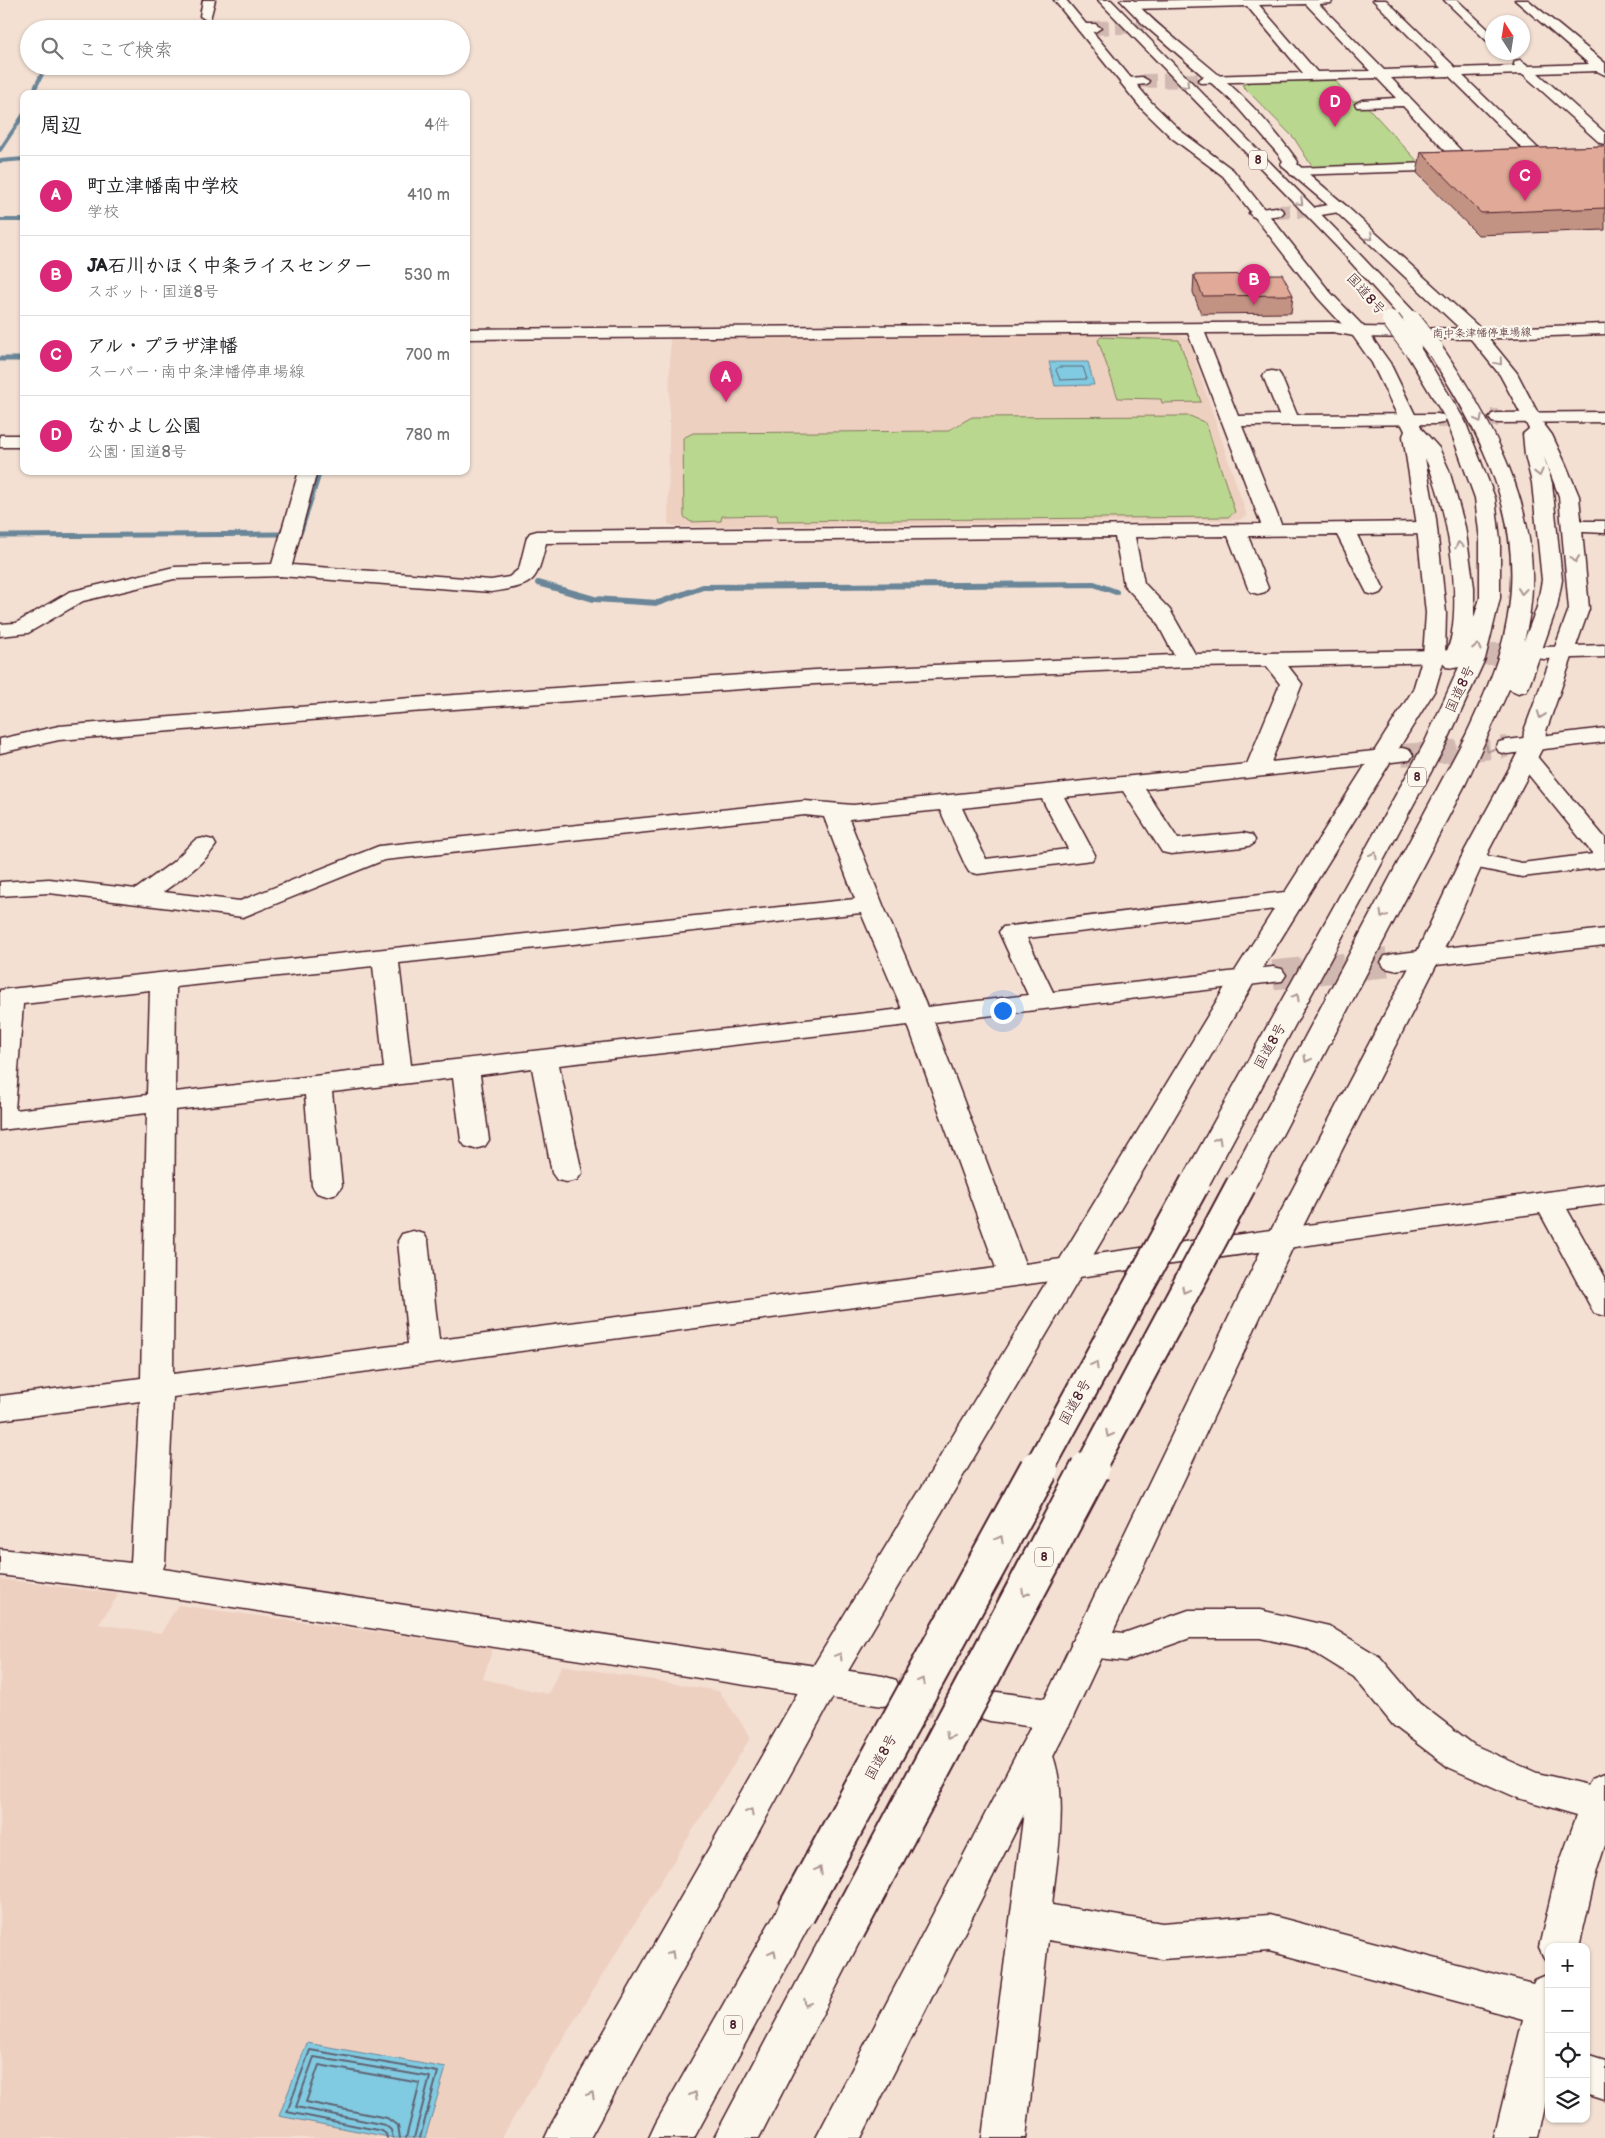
<!DOCTYPE html>
<html lang="ja">
<head>
<meta charset="utf-8">
<style>
	body { margin:0; font-family:"Balsamiq Sans","Klee One",sans-serif; background:#f2f2f2; color:#202124 }
	.controls { position:absolute; right:15px; bottom:15px; display:grid; overflow:hidden; border-radius:10px; box-shadow:0 1px 4px #0004 }
	.controls button { width:45px; height:45px; display:grid; place-items:center; padding:0; border:0; border-bottom:1px solid #e0e0e0; background:#fff; color:#202124; font:25px sans-serif }
	.compass { position:absolute; left:1485px; top:15px; width:45px; height:45px; border-radius:50%; background:#fff; box-shadow:0 1px 4px #0004; rotate:348deg }
	.you { position:absolute; left:1002px; top:1010px; width:18px; height:18px; margin:-12px; border:4px solid #fff; border-radius:50%; background:#1a73e8; box-shadow:0 0 0 8px #1a73e833 }
	.badge { display:grid; place-items:center; width:32px; height:32px; border-radius:50%; background:#db2777; color:#fff; font-size:16px; font-weight:700 }
	.pin { position:absolute; translate:-50% -41px; filter:drop-shadow(0 1px 2px #0008) }
	.pin::after { content:''; position:absolute; top:26px; width:18px; height:15px; background:inherit; clip-path:polygon(0 0,100% 0,50% 100%) }
	.list { margin:0; padding:0; list-style:none }
	h2 { display:flex; justify-content:space-between; align-items:center; height:65px; margin:0; padding:0 20px; font-size:21px }
	h2 small { font-size:16px; font-weight:400; color:#757577 }
	.list li { display:grid; grid-template-columns:32px 1fr auto; gap:15px; align-items:center; box-sizing:border-box; height:80px; padding:0 20px; border-top:1px solid #e0e0e0 }
	.list b { display:block; font-size:19px; white-space:nowrap }
	.list p { margin:0; font-size:16px; white-space:nowrap; color:#757577 }
	.list em { font-size:16px; font-style:normal; color:#757577 }
	.icon { flex:none; width:28px; height:28px; fill:none; stroke:currentColor; stroke-width:2; stroke-linecap:round; stroke-linejoin:round }
	.map { position:relative; flex:none; width:1605px; height:2138px; overflow:hidden }
	.search { position:absolute; background:#fff; box-shadow:0 1px 4px #0004; left:20px; top:20px; width:450px; height:55px; display:flex; align-items:center; gap:12px; box-sizing:border-box; padding:0 18px; border-radius:28px; color:#757577; font-size:19px }
	.panel { position:absolute; background:#fff; box-shadow:0 1px 4px #0004; left:20px; top:90px; width:450px; height:385px; border-radius:10px }
	.map>svg:first-child { display:block }
	.built { fill:#eed0c1 }
	.green { fill:#bad78f; stroke:#827b5d }
	.water { fill:#80cbe1; stroke:#6a8698 }
	.lines { fill:none; stroke-linecap:round; stroke-linejoin:round }
	.shore-far1 { stroke:#606474; stroke-width:1 }
	.shore { stroke:#606474; stroke-width:2 }
	.stream-far2 { stroke:#6a8698; stroke-width:4 }
	.stream-far1 { stroke:#6a8698; stroke-width:5 }
	.stream { stroke:#6a8698; stroke-width:6 }
	.minor-tunnel-far4 { stroke:#d1b9b1; stroke-width:14; stroke-dasharray:14 7; stroke-linecap:butt }
	.minor-tunnel-far3 { stroke:#d1b9b1; stroke-width:18; stroke-dasharray:18 9; stroke-linecap:butt }
	.minor-tunnel-far2 { stroke:#d1b9b1; stroke-width:22; stroke-dasharray:22 11; stroke-linecap:butt }
	.minor-tunnel-far1 { stroke:#d1b9b1; stroke-width:29; stroke-dasharray:29 14; stroke-linecap:butt }
	.minor-tunnel { stroke:#d1b9b1; stroke-width:38; stroke-dasharray:38 19; stroke-linecap:butt }
	.minor-casing { stroke:#4a1f2b; stroke-width:3 }
	.major-casing { stroke:#4a1f2b; stroke-width:3 }
	.highway-casing { stroke:#4a1f2b; stroke-width:3 }
	.minor { fill:#fbf7ec; fill-rule:evenodd }
	.major { fill:#fbf7ec; fill-rule:evenodd }
	.highway { fill:#fbf7ec; fill-rule:evenodd }
	.highway-bridge-far2-casing { stroke:#4a1f2b; stroke-width:20; stroke-linecap:butt }
	.highway-bridge-far1-casing { stroke:#4a1f2b; stroke-width:33; stroke-linecap:butt }
	.highway-bridge-casing { stroke:#4a1f2b; stroke-width:42; stroke-linecap:butt }
	.highway-bridge-far2 { stroke:#fbf7ec; stroke-width:18 }
	.highway-bridge-far1 { stroke:#fbf7ec; stroke-width:29 }
	.highway-bridge { stroke:#fbf7ec; stroke-width:38 }
	.wall { fill:#c29283; stroke:#4a1f2b }
	.building { fill:#e1aa98; stroke:#4a1f2b }
	.oneway { stroke:#ab9695 }
	.labels { text-anchor:middle; dominant-baseline:central; stroke-width:4.5; stroke-linejoin:round; paint-order:stroke }
	.far-street-label { font-size:11px; fill:#4a1f2b; stroke:#fbf7ec }
	.shield { fill:#fbf7ec; stroke:#7f6065; stroke-width:1 }
	.shield-label { font-size:12px; font-weight:bold; fill:#4a1f2b }
	.street-label { font-size:14px; fill:#4a1f2b; stroke:#fbf7ec }
</style>
</head>
<body>
<div class="map">
<svg width="1605" height="2138" viewBox="0 0 1605 2138">
	<rect width="100%" height="100%" fill="#f3e0d3"/>
	<filter id="ink" filterUnits="userSpaceOnUse"><feTurbulence type="fractalNoise" baseFrequency=".02" numOctaves="2"/><feDisplacementMap in="SourceGraphic" scale="10" xChannelSelector="R" yChannelSelector="G"/><feConvolveMatrix kernelMatrix="1 2 1 2 8 2 1 2 1" color-interpolation-filters="sRGB"/></filter>
	<g filter="url(#ink)">
		<g class="built">
			<polygon points="1177,335 1188,338 1247,516 1239,520 677,527 668,524 670,338 677,336"/>
			<polygon points="0,1579 119,1594 99,1624 161,1633 178,1605 493,1648 483,1679 548,1694 562,1665 719,1691 751,1737 501,2138 0,2138"/>
		</g>
		<g class="green">
			<polygon points="1335,80 1352,101 1362,101 1420,164 1313,168 1294,138 1242,85 1251,82"/>
			<polygon points="1101,337 1179,340 1201,402 1162,403 1161,399 1118,398 1098,340"/>
			<polygon points="1190,416 1206,423 1235,512 1228,517 778,521 777,515 722,516 721,521 691,522 684,517 683,438 693,433 947,431 972,417"/>
		</g>
		<g class="water">
			<polygon points="1049,362 1088,362 1094,385 1055,386"/>
			<polygon points="307,2043 446,2068 425,2138 394,2138 279,2116"/>
		</g>
		<g class="lines">
			<polygon class="shore-far1" points="1059,367 1083,367 1087,379 1060,380 1056,370"/>
			<g class="shore">
				<polyline points="387,2138 386,2134 382,2131 287,2112 310,2050 438,2072 420,2138"/>
				<polyline points="393,2138 391,2130 385,2125 296,2107 314,2057 430,2077 414,2138"/>
				<polyline points="400,2138 398,2126 387,2118 306,2102 319,2065 420,2083 406,2138"/>
			</g>
			<g class="stream-far2">
				<polyline points="32,94 46,66"/>
				<polyline points="0,150 24,114"/>
				<polyline points="0,161 24,159"/>
				<polyline points="0,220 24,220"/>
			</g>
			<g class="stream-far1">
				<polyline points="0,359 24,359"/>
				<polyline points="301,531 320,471"/>
				<polyline points="0,536 280,534"/>
			</g>
			<polyline class="stream" points="538,583 594,599 658,603 703,587 1094,584 1116,592"/>
			<g class="minor-tunnel-far4">
				<polyline points="1095,28 1144,26"/>
				<polyline points="1142,81 1205,80"/>
				<polyline points="1276,212 1321,210"/>
			</g>
			<polyline class="minor-tunnel-far3" points="1437,419 1498,418"/>
			<g class="minor-tunnel-far2">
				<polyline points="1449,655 1536,653"/>
				<polyline points="1402,755 1507,747"/>
			</g>
			<polyline class="minor-tunnel-far1" points="1273,975 1394,962"/>
			<polyline class="minor-tunnel" points="897,1693 983,1705"/>
			<g class="minor-casing">
				<g id="minor">
					<polygon points="203,0 215,0 210,19 206,20 200,16"/>
					<path d="M1185 0H1333L1331 3 1319 4 1384 70 1441 68 1373 0H1386L1456 68 1515 66 1514 64 1515 61 1520 60 1529 66 1589 64 1515 0H1528L1605 63V75L1597 71 1538 73 1605 133V144L1600 143 1523 74 1463 76 1550 160 1552 163 1550 166H1540L1449 76 1391 78 1472 162 1474 165 1472 168 1467 169 1461 167 1455 170 1291 175 1289 172 1291 169 1296 168 1456 162 1403 106 1357 107 1355 104 1362 100 1396 98 1377 78 1200 83 1198 80 1205 76 1303 73 1247 6 1131 9 1125 5 1131 1ZM1306 4 1370 71 1317 72 1259 5Z"/>
					<polygon points="1444,0 1457,0 1492,33 1492,43 1488,42"/>
					<polygon points="1083,24 1095,24 1101,28 1095,32 1079,31 1077,28 1079,25"/>
					<polygon points="1142,77 1149,81 1147,84 1127,86 1120,82 1127,78"/>
					<polygon points="1340,203 1345,205 1348,208 1345,211 1321,215 1316,213 1313,210 1316,207"/>
					<polygon points="1276,207 1281,209 1284,212 1281,215 1257,218 1252,216 1249,213 1252,210"/>
					<path d="M1333 322 1365 328 1367 332 1365 336 1359 337 1333 332 1205 333 1238 416 1279 415 1263 376 1266 372 1272 371 1278 372 1281 376 1297 415 1437 414 1443 415 1446 419 1443 423 1437 424 1242 426 1281 524 1426 522 1433 524 1436 528 1433 532 1426 534 1357 535 1384 589 1381 593 1374 595 1367 593 1337 535 1248 536 1268 588 1265 592 1258 594 1251 592 1248 588 1228 536 1135 537 1144 583 1170 610 1195 654 1443 650 1451 651 1454 656 1451 661 1443 662 1288 666 1302 684 1271 762 1402 748 1410 750 1413 755 1410 760 1145 789 1178 839 1243 833 1252 835 1255 840 1252 845 1243 847 1171 854 1162 852 1123 791 1064 797 1095 855 1092 860 978 874 969 872 966 867 940 810 849 819 883 905 927 1007 1028 995 999 932 1003 927 1293 891 1302 894 1306 899 1302 904 1293 907 1027 938 1053 992 1273 967 1282 969 1286 975 1282 981 934 1022 1025 1264 1605 1184V1204L1567 1209 1605 1277V1316L1594 1313 1540 1213 1014 1286 173 1397 165 1563 163 1569 883 1676 896 1680 901 1691 896 1702 883 1706 140 1593 0 1575V1549L131 1563 140 1401 0 1420V1396L141 1378 147 1113 0 1130V990L855 899 824 817 805 815 384 860 243 917 49 893 0 896V882L49 879 136 889 173 862 195 840 204 838 213 840 216 845C203 865 182 878 163 892L240 901 379 846 805 801 853 805 1247 764 1280 684 1266 666 1188 667 815 684 411 712 59 740 0 753V739L59 726 411 698 815 670 1174 655 1154 617 1124 585 1115 537 546 543C536 585 534 585 491 592L280 576 174 579 83 601 28 633 0 636V624L16 623 69 592 174 567 272 564 299 471H317L292 565 491 580 509 577 519 569 527 537 530 533 537 531 1261 524 1188 333 466 339V329ZM1042 799 1068 849 986 859 962 808ZM861 913 902 1009 411 1065 399 963ZM373 966 384 1068 175 1092 176 987ZM150 990 147 1095 15 1110 23 1004ZM908 1025 996 1268 439 1340 428 1241 424 1234 413 1231 402 1234 398 1241 408 1344 173 1374 175 1110 305 1095 312 1186 317 1193 327 1196 337 1193 342 1186 332 1092 453 1078 461 1140 465 1146 475 1149 485 1146 489 1140 480 1075 532 1068 552 1173 557 1180 567 1182 577 1180 582 1173 559 1065Z"/>
					<polygon points="1605,412 1605,422 1498,423 1492,422 1489,418 1492,414 1498,413"/>
					<rect x="0" y="435" width="24" height="12"/>
					<polygon points="1572,521 1605,521 1605,533 1565,531 1562,527 1565,523"/>
					<polygon points="1605,645 1605,657 1544,659 1536,658 1533,653 1536,648 1544,647"/>
					<polygon points="1605,728 1605,742 1527,751 1534,753 1605,838 1605,867 1522,877 1463,865 1460,860 1463,855 1472,853 1522,863 1593,854 1515,758 1518,753 1523,752 1507,754 1499,752 1496,747 1499,742 1507,740"/>
					<polygon points="1605,929 1605,945 1394,970 1385,968 1381,962 1385,956 1394,954"/>
					<polygon points="1189,1610 1260,1610 1329,1626 1380,1657 1419,1703 1474,1745 1537,1773 1588,1785 1592,1778 1605,1773 1605,1845 1597,1870 1579,1947 1549,1947 1549,1961 1545,1960 1539,1947 1557,1870 1577,1815 1518,1798 1448,1767 1393,1725 1354,1677 1307,1648 1260,1638 1190,1638 1125,1661 1089,1657 1076,1653 1071,1643 1076,1633 1089,1629 1124,1633"/>
					<polygon points="990,1691 1056,1700 1069,1704 1074,1715 1069,1726 1056,1730 990,1721 977,1717 972,1706 977,1695"/>
					<path d="M1035 1739 1048 1744C1071 1790 1057 1856 1052 1905L1162 1923 1269 1915 1533 1984 1535 1980 1549 1974V2087L1538 2138H1494L1523 2019 1269 1951 1162 1959 1048 1940 1026 2138H982L1024 1811 1016 1755 1022 1744Z"/>
					<polygon points="1586,2054 1605,2060 1605,2100 1586,2094"/>
				</g>
			</g>
			<g class="major-casing">
				<polygon id="major" points="1605,324 1605,334 1476,339 1359,337 1353,336 1351,332 1353,328 1359,327 1476,329"/>
			</g>
			<g class="highway-casing">
				<g id="highway">
					<path d="M1054 0H1066L1151 102 1182 132 1233 170 1330 292 1365 328 1390 363 1422 429 1439 448 1449 470 1465 527 1474 587V618L1480 598V540L1475 498 1447 421 1403 348 1406 344H1418L1465 421 1495 498 1500 540V598L1485 659 1446 744 1210 1183 1205 1190 1195 1193 1185 1190 1180 1183 1424 744 1459 667 1454 668 1446 667 1443 662C1446 652 1451 643 1452 632 1460 585 1446 502 1425 458L1436 519 1446 613 1445 656 1435 690 1256 979 835 1693 590 2138H545L552 2123 809 1673 1230 979 1413 690 1423 656 1426 613 1416 519 1403 436 1405 431 1372 363 1353 336 1318 298 1223 176 1172 138 1141 108Z"/>
					<polygon points="1098,0 1111,0 1348,242 1418,316 1420,320 1418,324 1406,324 1338,248"/>
					<path d="M1120 0H1133C1162 31 1197 55 1229 84 1254 106 1276 132 1296 159L1298 162 1297 164 1345 205 1482 330 1517 373 1543 423 1552 435 1566 465 1579 496 1589 609 1546 731 1545 743 1489 850 1440 958 1297 1238 1074 1715 861 2138H816L1040 1709 1267 1238 1414 958 1465 850 1523 743 1524 731 1569 609 1559 496 1544 457 1552 483 1562 580 1557 607 1529 686 1526 691 1518 693 1509 689 1466 783 1256 1185 1251 1192 1241 1195 1231 1192 1226 1185 1466 735C1481 703 1496 670 1504 636 1530 527 1484 436 1425 348L1428 344H1440C1500 432 1553 532 1524 641L1537 607 1542 580 1532 483 1525 455 1523 434 1529 429 1500 375 1470 338 1335 211 1283 167 1281 164 1283 161 1278 154 1232 101 1143 24Z"/>
					<polygon points="796,1895 810,1901 816,1913 694,2138 649,2138 656,2123 782,1901"/>
					<polygon points="846,1911 860,1916 866,1929 759,2138 714,2138 832,1916"/>
				</g>
			</g>
			<use href="#minor" class="minor"/>
			<use href="#major" class="major"/>
			<use href="#highway" class="highway"/>
			<g class="highway-bridge-far2-casing">
				<g id="highway-bridge-far2">
					<polyline points="1391,320 1412,348"/>
					<polyline points="1412,320 1434,348"/>
				</g>
			</g>
			<g class="highway-bridge-far1-casing">
				<g id="highway-bridge-far1">
					<polyline points="1038,1470 1195,1183"/>
					<polyline points="1089,1470 1241,1185"/>
				</g>
			</g>
			<g class="highway-bridge-casing">
				<g id="highway-bridge">
					<polyline points="796,1913 1039,1469"/>
					<polyline points="846,1929 1090,1469"/>
				</g>
			</g>
			<use href="#highway-bridge-far2" class="highway-bridge-far2"/>
			<use href="#highway-bridge-far1" class="highway-bridge-far1"/>
			<use href="#highway-bridge" class="highway-bridge"/>
		</g>
		<g class="wall">
			<polygon points="1605,146 1605,230 1478,235 1417,173 1421,152"/>
			<polygon points="1194,275 1293,295 1291,313 1201,314 1193,292"/>
		</g>
		<g class="building">
			<polygon points="1605,146 1605,208 1481,213 1421,152"/>
			<polygon points="1282,274 1293,295 1203,296 1194,275"/>
		</g>
		<defs><path id="oneway-chevron" d="M-2-3.5L2.5 0L-2 3.5" fill="none" stroke-width="1.6" stroke-linecap="round" stroke-linejoin="round" transform="scale(1.25)"/></defs>
		<g class="oneway">
			<use href="#oneway-chevron" transform="translate(1186 85) rotate(46)"/>
			<use href="#oneway-chevron" transform="translate(1300 202) rotate(45)"/>
			<use href="#oneway-chevron" transform="translate(1370 237) rotate(43)"/>
			<use href="#oneway-chevron" transform="translate(1499 362) rotate(50)"/>
			<use href="#oneway-chevron" transform="translate(1479 419) rotate(62)"/>
			<use href="#oneway-chevron" transform="translate(1539 473) rotate(76)"/>
			<use href="#oneway-chevron" transform="translate(1459 545) rotate(-103)"/>
			<use href="#oneway-chevron" transform="translate(1575 559) rotate(85)"/>
			<use href="#oneway-chevron" transform="translate(1522 591) rotate(96)"/>
			<use href="#oneway-chevron" transform="translate(1477 647) rotate(-76)"/>
			<use href="#oneway-chevron" transform="translate(1541 715) rotate(110)"/>
			<use href="#oneway-chevron" transform="translate(1489 749) rotate(118)"/>
			<use href="#oneway-chevron" transform="translate(1374 855) rotate(-61)"/>
			<use href="#oneway-chevron" transform="translate(1383 915) rotate(120)"/>
			<use href="#oneway-chevron" transform="translate(1296 997) rotate(-61)"/>
			<use href="#oneway-chevron" transform="translate(1307 1059) rotate(118)"/>
			<use href="#oneway-chevron" transform="translate(1218 1140) rotate(-61)"/>
			<use href="#oneway-chevron" transform="translate(1185 1290) rotate(118)"/>
			<use href="#oneway-chevron" transform="translate(1095 1365) rotate(-61)"/>
			<use href="#oneway-chevron" transform="translate(1109 1434) rotate(118)"/>
			<use href="#oneway-chevron" transform="translate(1000 1539) rotate(-61)"/>
			<use href="#oneway-chevron" transform="translate(1025 1593) rotate(118)"/>
			<use href="#oneway-chevron" transform="translate(839 1656) rotate(-59)"/>
			<use href="#oneway-chevron" transform="translate(922 1681) rotate(-61)"/>
			<use href="#oneway-chevron" transform="translate(949 1736) rotate(118)"/>
			<use href="#oneway-chevron" transform="translate(750 1812) rotate(-61)"/>
			<use href="#oneway-chevron" transform="translate(819 1870) rotate(-61)"/>
			<use href="#oneway-chevron" transform="translate(773 1953) rotate(-61)"/>
			<use href="#oneway-chevron" transform="translate(671 1954) rotate(-61)"/>
			<use href="#oneway-chevron" transform="translate(807 2003) rotate(118)"/>
			<use href="#oneway-chevron" transform="translate(591 2095) rotate(-61)"/>
			<use href="#oneway-chevron" transform="translate(694 2095) rotate(-61)"/>
		</g>
	</g>
	<g class="labels">
		<g class="far-street-label">
			<text transform="translate(1482 333) rotate(-1)">南中条津幡停車場線</text>
		</g>
		<g class="shield">
			<rect x="1249" y="150.5" width="18" height="19" rx="4"/>
			<rect x="1408" y="767.5" width="18" height="19" rx="4"/>
			<rect x="1035" y="1547.5" width="18" height="19" rx="4"/>
			<rect x="724" y="2015.5" width="18" height="19" rx="4"/>
		</g>
		<g class="shield-label">
			<text x="1258" y="160">8</text>
			<text x="1417" y="777">8</text>
			<text x="1044" y="1557">8</text>
			<text x="733" y="2025">8</text>
		</g>
		<g class="street-label">
			<text transform="translate(1366 294) rotate(48)">国道8号</text>
			<text transform="translate(1460 689) rotate(-65)">国道8号</text>
			<text transform="translate(1270 1046) rotate(-61)">国道8号</text>
			<text transform="translate(1075 1402) rotate(-61)">国道8号</text>
			<text transform="translate(881 1757) rotate(-61)">国道8号</text>
		</g>
	</g>
</svg>
<div class="controls">
<button>+</button>
<button>−</button>
<button><svg class="icon" aria-label="locate" viewBox="0 0 24 24"><circle cx="12" cy="12" r="6"/><path d="M12 2v4M12 18v4M2 12h4M18 12h4"/></svg></button>
<button><svg class="icon" aria-label="layers" viewBox="0 0 24 24"><path d="M12 4l9 5-9 5-9-5zM3 14l9 5 9-5"/></svg></button>
</div>
<svg class="compass" viewBox="-18 -18 36 36"><path d="M0-13l5 13h-10z" fill="#e53935"/><path d="M0 13l5-13h-10z" fill="#757577"/></svg>
<div class="you"></div>
<div class="pin badge" style="left:726px;top:402px">A</div>
<div class="pin badge" style="left:1254px;top:305px">B</div>
<div class="pin badge" style="left:1525px;top:201px">C</div>
<div class="pin badge" style="left:1335px;top:127px">D</div>
<div class="search"><svg class="icon" aria-label="search" viewBox="0 0 24 24"><circle cx="10" cy="10" r="6"/><path d="M15 15l6 6"/></svg>ここで検索</div>
<section class="panel">
<h2>周辺<small>4件</small></h2>
<ul class="list">
<li><span class="badge">A</span><div><b>町立津幡南中学校</b><p>学校</p></div><em>410 m</em></li>
<li><span class="badge">B</span><div><b>JA石川かほく中条ライスセンター</b><p>スポット · 国道8号</p></div><em>530 m</em></li>
<li><span class="badge">C</span><div><b>アル・プラザ津幡</b><p>スーパー · 南中条津幡停車場線</p></div><em>700 m</em></li>
<li><span class="badge">D</span><div><b>なかよし公園</b><p>公園 · 国道8号</p></div><em>780 m</em></li>
</ul>
</section>
</div>
</body>
</html>
